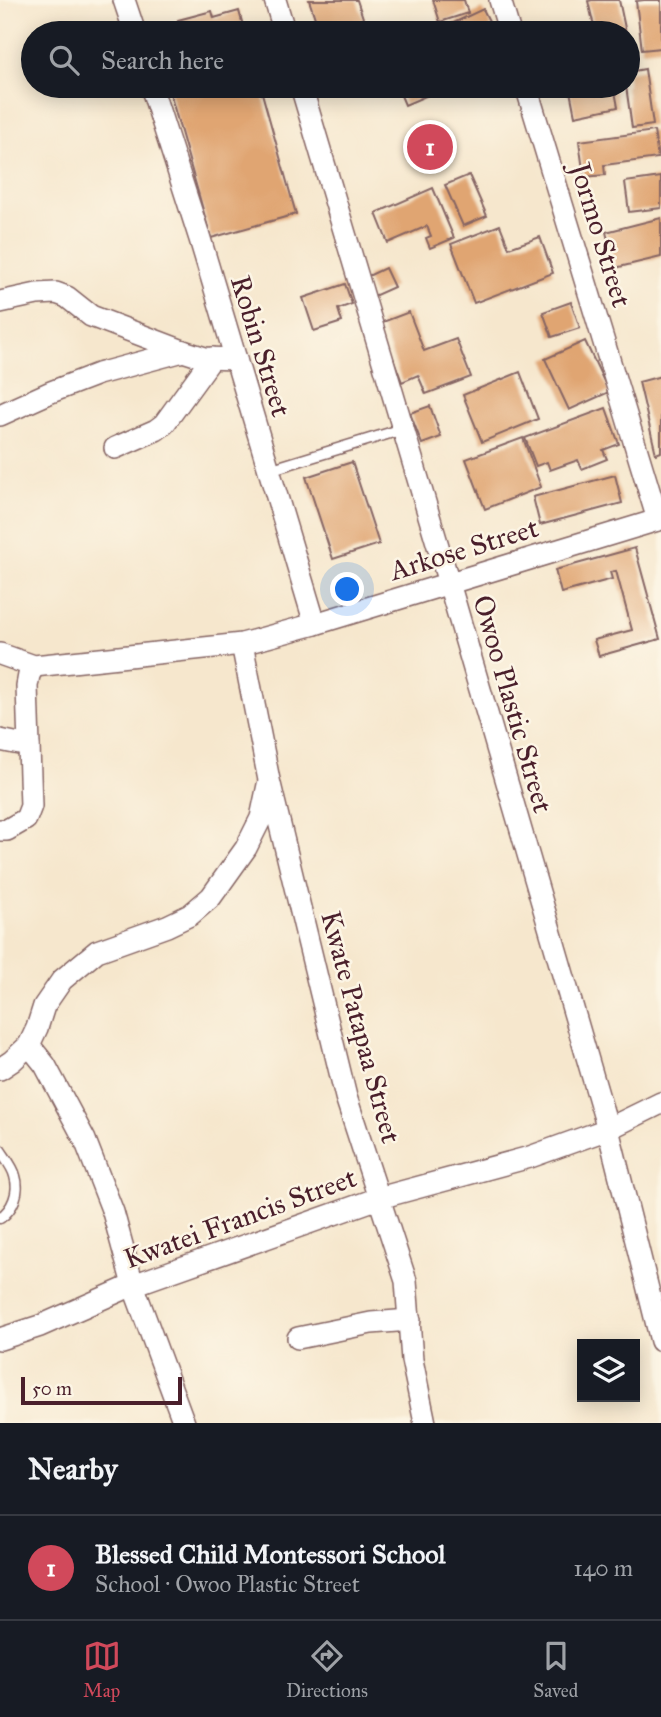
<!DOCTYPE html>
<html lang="en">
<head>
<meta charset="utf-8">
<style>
	body { margin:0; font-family:"IM FELL Great Primer",serif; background:#242831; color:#f1f3f6 }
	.controls { position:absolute; right:21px; bottom:21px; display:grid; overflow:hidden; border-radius:0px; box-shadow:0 4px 18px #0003 }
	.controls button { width:63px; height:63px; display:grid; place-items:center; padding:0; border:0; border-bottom:2px solid #363941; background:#171b24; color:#f1f3f6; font:35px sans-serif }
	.scale { position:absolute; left:21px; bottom:18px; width:161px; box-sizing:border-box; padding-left:7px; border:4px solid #4a1f2b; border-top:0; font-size:19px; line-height:24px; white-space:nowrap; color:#4a1f2b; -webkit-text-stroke:5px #fcf5e5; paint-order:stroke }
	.you { position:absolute; left:348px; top:590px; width:24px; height:24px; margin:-18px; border:5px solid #fff; border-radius:50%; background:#1a73e8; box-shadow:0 0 0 10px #1a73e833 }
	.badge { display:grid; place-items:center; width:46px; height:46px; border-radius:50%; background:#d1495b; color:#fff; font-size:23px; font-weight:700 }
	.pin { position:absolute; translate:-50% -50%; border:4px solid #fff; box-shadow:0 2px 7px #0006 }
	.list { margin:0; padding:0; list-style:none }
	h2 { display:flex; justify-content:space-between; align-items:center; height:91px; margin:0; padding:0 28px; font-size:30px }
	h2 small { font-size:23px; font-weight:400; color:#9ea1a6 }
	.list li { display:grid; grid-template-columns:46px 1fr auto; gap:21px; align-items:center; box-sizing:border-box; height:105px; padding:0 28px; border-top:2px solid #363941 }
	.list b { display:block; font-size:26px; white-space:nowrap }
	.list p { margin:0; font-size:23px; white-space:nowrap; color:#9ea1a6 }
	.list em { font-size:23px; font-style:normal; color:#9ea1a6 }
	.icon { flex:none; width:38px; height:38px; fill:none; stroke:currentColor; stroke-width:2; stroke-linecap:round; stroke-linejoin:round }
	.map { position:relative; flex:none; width:661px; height:1423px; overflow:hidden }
	.search { position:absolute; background:#171b24; box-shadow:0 4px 18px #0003; left:21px; right:21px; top:21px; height:77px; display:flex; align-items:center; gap:18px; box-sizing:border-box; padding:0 24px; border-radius:38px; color:#9ea1a6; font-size:26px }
	.sheet { height:196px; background:#171b24 }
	nav { display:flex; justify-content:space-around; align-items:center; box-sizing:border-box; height:98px; border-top:2px solid #363941; background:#171b24; font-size:19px; color:#9ea1a6 }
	nav a { display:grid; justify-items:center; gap:4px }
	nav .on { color:#d1495b }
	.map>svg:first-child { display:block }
	.building { fill:#e0a572 }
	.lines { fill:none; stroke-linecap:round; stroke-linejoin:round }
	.service-casing { stroke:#866564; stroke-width:13 }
	.minor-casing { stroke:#866564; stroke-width:24 }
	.service { stroke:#fff; stroke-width:10 }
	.minor { stroke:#fff; stroke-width:21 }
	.labels { text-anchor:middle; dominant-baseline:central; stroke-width:5; stroke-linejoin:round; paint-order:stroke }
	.street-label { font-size:28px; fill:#4a1f2b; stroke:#fcf5e5 }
</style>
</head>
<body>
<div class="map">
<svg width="661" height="1423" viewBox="0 0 661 1423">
	<rect width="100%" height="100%" fill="#fcf5e5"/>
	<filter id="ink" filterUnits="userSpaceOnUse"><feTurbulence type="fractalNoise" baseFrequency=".0143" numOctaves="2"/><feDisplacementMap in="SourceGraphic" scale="14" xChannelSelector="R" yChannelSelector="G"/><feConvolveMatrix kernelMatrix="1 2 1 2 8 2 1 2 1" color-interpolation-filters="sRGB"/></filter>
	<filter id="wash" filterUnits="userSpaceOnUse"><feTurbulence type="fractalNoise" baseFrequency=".00686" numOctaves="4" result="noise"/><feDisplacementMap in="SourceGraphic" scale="28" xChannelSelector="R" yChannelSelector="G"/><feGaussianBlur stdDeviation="1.57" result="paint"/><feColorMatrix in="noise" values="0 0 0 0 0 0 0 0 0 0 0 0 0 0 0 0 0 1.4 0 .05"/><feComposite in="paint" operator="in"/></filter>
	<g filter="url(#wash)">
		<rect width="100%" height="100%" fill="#f6e7cd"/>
		<g id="blocks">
			<g class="building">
				<polygon points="309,0 357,0 368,33 320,33"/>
				<polygon points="433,0 464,0 468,13 440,22"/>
				<polygon points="592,0 619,0 626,33 568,33 594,26 588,1"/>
				<polygon points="644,0 661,0 661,48 642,50 636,1"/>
				<polygon points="483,9 492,27 478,33 452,33 449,25"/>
				<polygon points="212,11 214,18 239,11 245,33 163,33 180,28 178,20"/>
				<polygon points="645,69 653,125 632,128 626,86 628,86 628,72"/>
				<polygon points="168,86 260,86 296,214 211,238"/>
				<polygon points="397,86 449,86 405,105"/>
				<polygon points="569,86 614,86 618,107 575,116"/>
				<polygon points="654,131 658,158 604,165 605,175 584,177 579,141"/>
				<polygon points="469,175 487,216 463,226 445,185"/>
				<polygon points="661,177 661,208 629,212 625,182"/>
				<polygon points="433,188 454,238 430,248 426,238 431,236 427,226 388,243 376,213"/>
				<polygon points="661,218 661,257 615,268 606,232"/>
				<polygon points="500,225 509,248 540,237 553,273 474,303 451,244"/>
				<polygon points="385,268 394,287 374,296 366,277"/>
				<polygon points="345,284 352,304 338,309 342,322 314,331 303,298"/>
				<polygon points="571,302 580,328 552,337 543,312"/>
				<polygon points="409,312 424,351 456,339 471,377 426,394 418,375 402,382 380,323"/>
				<polygon points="585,341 609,392 569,410 545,359"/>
				<polygon points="520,372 538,419 482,442 463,395"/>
				<polygon points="661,376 661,452 656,454 639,382"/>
				<polygon points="430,406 441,437 422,444 410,413"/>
				<polygon points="606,408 619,444 603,450 607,459 582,469 578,460 550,470 547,462 536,466 525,438"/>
				<polygon points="523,438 541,487 485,509 466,459"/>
				<polygon points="352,462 379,544 333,559 306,477"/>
				<polygon points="615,475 622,503 540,525 533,497"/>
				<polygon points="635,548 660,639 599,656 594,640 632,630 616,571 610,572 612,579 561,593 555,570"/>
			</g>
		</g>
	</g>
	<g filter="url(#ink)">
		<use href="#blocks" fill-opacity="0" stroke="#866564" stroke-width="2"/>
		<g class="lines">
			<g class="service-casing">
				<g id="service">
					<polyline points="269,470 403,429"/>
					<path d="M0 1150C5 1158 13 1167 15 1176 20 1192 13 1209 0 1218"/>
				</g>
			</g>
			<g class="minor-casing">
				<g id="minor">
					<polyline points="124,0 135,33"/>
					<polyline points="275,0 285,33"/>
					<polyline points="500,0 510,33"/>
					<polyline points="151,86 200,239 315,624"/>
					<polyline points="301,86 449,583 608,1129 661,1341"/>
					<polyline points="526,86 658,520"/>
					<polyline points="0,302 37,294 56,293 67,297 91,316 183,351 205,358 236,359"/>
					<polyline points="0,415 51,392 98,374 183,351"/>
					<polyline points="115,448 156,430 164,424 212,358"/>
					<polyline points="242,644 269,780 346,1097 406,1281 412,1360 425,1423"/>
					<polyline points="0,654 34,666 242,644 315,624 661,519"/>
					<polyline points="0,740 29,746"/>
					<polyline points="0,830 7,830 26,819 31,806 27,686 29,675 34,666"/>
					<polyline points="29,1045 45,1065 85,1140 113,1212 133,1285 184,1423"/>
					<polyline points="0,1069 12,1061 29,1045 37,1028 44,1006 62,980 97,951 167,926 190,915 211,897 246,848 261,818 268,785"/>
					<polyline points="298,1338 371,1323 410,1320"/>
					<polyline points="0,1339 40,1326 133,1285 379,1198 530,1157 608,1129 661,1103"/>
				</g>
			</g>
			<use href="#service" class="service"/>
			<use href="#minor" class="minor"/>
		</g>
	</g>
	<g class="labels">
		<g class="street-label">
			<text transform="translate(601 235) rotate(73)">Jormo Street</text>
			<text transform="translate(261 346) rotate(73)">Robin Street</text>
			<text transform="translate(464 549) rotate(-17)">Arkose Street</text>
			<text transform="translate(513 704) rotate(74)">Owoo Plastic Street</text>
			<text transform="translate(361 1027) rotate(75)">Kwate Patapaa Street</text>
			<text transform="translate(240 1218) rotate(-20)">Kwatei Francis Street</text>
		</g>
	</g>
</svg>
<div class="controls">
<button><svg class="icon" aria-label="layers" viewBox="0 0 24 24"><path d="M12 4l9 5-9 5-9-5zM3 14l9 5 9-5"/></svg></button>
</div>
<div class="scale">50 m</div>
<div class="you"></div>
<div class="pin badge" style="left:430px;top:147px">1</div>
<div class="search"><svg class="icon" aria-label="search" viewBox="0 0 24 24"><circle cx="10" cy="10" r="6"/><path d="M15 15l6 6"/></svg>Search here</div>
</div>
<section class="sheet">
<h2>Nearby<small></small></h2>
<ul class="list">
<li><span class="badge">1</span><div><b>Blessed Child Montessori School</b><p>School · Owoo Plastic Street</p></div><em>140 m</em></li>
</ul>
</section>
<nav>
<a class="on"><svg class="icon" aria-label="map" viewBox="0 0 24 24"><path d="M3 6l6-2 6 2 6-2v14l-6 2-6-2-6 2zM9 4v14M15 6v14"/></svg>Map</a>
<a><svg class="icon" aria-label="directions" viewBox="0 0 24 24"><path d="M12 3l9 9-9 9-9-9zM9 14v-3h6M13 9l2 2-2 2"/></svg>Directions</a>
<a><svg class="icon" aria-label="saved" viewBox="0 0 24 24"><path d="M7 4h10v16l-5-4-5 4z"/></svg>Saved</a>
</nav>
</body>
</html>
